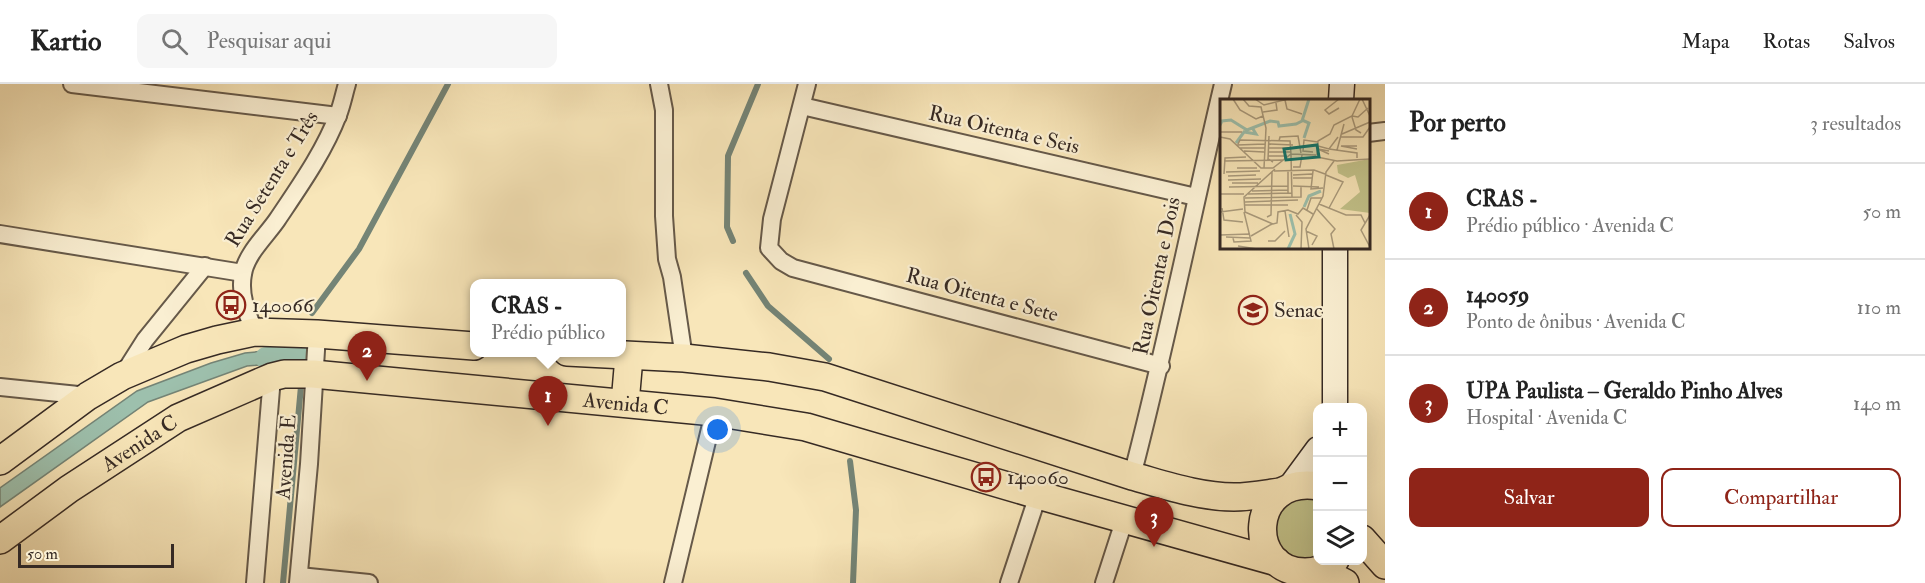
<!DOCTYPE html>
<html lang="pt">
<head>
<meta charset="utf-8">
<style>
	body { margin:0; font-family:"IM FELL Double Pica",serif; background:#f6f6f6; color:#222 }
	.controls { position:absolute; right:18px; bottom:18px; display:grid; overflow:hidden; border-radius:12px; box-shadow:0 6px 24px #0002 }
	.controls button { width:54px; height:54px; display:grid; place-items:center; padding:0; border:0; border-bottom:2px solid #e0e0e0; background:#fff; color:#222; font:30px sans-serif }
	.scale { position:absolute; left:18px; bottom:15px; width:156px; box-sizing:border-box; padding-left:6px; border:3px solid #362a24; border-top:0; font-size:16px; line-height:21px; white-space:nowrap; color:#362a24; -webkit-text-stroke:4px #faefd2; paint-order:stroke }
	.you { position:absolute; left:718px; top:346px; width:21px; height:21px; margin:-15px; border:4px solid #fff; border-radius:50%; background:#1a73e8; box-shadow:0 0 0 9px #1a73e833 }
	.badge { display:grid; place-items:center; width:39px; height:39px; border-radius:50%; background:#8f2418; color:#fff; font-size:20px; font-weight:700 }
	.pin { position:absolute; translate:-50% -50px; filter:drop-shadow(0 2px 3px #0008) }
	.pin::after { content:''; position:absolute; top:32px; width:21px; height:18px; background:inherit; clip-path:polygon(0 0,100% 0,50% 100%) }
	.popup { position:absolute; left:470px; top:195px; width:156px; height:78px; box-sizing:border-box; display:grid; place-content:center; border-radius:12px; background:#fff; filter:drop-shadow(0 2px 4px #0005); font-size:20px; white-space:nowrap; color:#767676 }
	.popup b { font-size:22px; color:#222 }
	.popup::after { content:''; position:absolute; left:50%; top:100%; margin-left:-12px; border:12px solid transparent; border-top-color:#fff }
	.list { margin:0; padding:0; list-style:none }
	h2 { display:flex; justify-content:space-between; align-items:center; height:78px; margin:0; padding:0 24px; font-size:26px }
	h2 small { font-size:20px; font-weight:400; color:#767676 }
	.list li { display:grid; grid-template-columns:39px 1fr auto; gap:18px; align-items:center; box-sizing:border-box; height:96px; padding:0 24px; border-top:2px solid #e0e0e0 }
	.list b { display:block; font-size:22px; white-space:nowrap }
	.list p { margin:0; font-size:20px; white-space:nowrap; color:#767676 }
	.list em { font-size:20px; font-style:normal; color:#767676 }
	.actions { display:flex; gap:12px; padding:18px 24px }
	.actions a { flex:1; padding:14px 0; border:2px solid #8f2418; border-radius:12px; text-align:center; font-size:21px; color:#8f2418 }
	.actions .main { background:#8f2418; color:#fff }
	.icon { flex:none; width:33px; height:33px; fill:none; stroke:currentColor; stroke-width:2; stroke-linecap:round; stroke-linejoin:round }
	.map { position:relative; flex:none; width:1385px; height:499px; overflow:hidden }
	header { display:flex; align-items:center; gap:36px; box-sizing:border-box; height:84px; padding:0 30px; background:#fff; border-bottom:2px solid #e0e0e0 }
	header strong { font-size:28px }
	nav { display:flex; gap:33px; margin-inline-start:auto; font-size:21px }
	.search { width:420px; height:54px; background:#f6f6f6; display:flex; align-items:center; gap:15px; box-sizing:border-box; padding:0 21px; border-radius:12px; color:#767676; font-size:22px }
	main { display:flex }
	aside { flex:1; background:#fff }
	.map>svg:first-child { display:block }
	.green { fill:#c3c38b; stroke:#7c7658; stroke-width:1.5 }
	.water { fill:#9dc0ad; stroke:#748476; stroke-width:1.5 }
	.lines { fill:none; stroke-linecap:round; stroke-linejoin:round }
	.stream { stroke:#748476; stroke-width:6 }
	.canal { stroke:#9dc0ad; stroke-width:22 }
	.street-casing { stroke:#665949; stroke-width:20 }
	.secondary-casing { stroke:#362a24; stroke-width:27 }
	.primary-casing { stroke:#362a24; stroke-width:30 }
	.street { stroke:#faefd2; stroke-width:16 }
	.secondary { stroke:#faefd2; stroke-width:24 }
	.primary { stroke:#f8e6b9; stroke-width:27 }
	.labels { text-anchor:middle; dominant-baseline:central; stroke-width:4.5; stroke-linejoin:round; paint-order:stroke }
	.street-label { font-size:21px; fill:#362a24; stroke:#faefd2 }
	.poi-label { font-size:21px; fill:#362a24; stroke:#faefd2; text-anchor:start }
	.inset-river { fill:none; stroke:#9dc0ad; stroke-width:3 }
	.inset-road { fill:none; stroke:#aa9b7d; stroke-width:1.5 }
	.view { fill:#0f766e; fill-opacity:0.15; stroke:#0f766e; stroke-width:3 }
	.inset-edge { fill:none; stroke:#362a24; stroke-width:3 }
</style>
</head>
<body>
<header>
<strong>Kartio</strong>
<div class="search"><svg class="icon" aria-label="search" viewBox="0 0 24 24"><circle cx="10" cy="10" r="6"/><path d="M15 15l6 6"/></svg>Pesquisar aqui</div>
<nav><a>Mapa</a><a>Rotas</a><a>Salvos</a></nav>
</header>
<main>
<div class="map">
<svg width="1385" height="499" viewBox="0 0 1385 499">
	<rect width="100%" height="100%" fill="#f8e6b9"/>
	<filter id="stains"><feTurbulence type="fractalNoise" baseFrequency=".00333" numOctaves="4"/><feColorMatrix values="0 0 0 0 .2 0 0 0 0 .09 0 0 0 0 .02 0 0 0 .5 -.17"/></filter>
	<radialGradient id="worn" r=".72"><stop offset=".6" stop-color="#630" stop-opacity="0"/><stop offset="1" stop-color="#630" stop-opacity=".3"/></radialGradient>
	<path class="green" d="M1317 411V472C1301 479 1288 472 1276 460V423L1285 413Z"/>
	<polygon class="water" points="265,267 296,268 294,278 247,282 148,318 0,423 0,404 137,307 211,279 245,269"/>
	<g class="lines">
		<g class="stream">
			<polyline points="733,157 727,143 728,72 758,0"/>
			<polyline points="746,189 768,222 829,275"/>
			<polyline points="312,229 359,165 448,0"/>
			<polyline points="850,377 856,426 853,499"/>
			<polyline points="283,499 301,302"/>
		</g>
		<polyline class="canal" points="266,274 304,274"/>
		<g class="street-casing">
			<g id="street">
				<polyline points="72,0 338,32"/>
				<polyline points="659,0 664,26 664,132 667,175 672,193 684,274"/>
				<polyline points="807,0 772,135 769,164 781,177 793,184 1161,282"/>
				<polyline points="802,22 1196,113"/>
				<polyline points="1368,49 1385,47"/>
				<polyline points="0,150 243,189"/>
				<path d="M255 248C247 230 239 211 243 190 246 170 266 152 277 136 299 103 324 68 338 31 342 21 344 10 347 0"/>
				<polyline points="124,289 145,256 205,182"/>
				<polyline points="0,303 88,312"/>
				<path d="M1132 392C1166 262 1192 131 1223 0"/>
				<polyline points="299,492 369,499"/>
				<polyline points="255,499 272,293"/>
				<polyline points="298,499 309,380 317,250"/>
				<polyline points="673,499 714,328"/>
				<polyline points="1009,499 1038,411"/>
				<polyline points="1104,499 1125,434"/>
			</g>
		</g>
		<g class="secondary-casing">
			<g id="secondary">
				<polyline points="1341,16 1342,0"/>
				<polyline points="1335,324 1335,164"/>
				<polyline points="1290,403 1318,365"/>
			</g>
		</g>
		<g class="primary-casing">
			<g id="primary">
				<path d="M567 268 684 274 769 283 825 293 1132 392C1165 401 1200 413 1234 413 1249 413 1265 410 1280 408"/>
				<polyline points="625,319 629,273"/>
				<polyline points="0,377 88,312 122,292 186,265 217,256 255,248 317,250 474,262"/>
				<path d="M1318 402C1248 391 1245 488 1305 488 1316 488 1327 484 1335 476"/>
				<polyline points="1362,455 1385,481"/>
				<path id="s1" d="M0 456 69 405 178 334 272 293 284 290H313L714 328 806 343 1038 411 1277 478"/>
				<polyline points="1320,486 1345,499"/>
			</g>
		</g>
		<use href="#street" class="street"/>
		<use href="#secondary" class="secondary"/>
		<use href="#primary" class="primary"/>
	</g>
	<defs>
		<g id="bus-ring" transform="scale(1.5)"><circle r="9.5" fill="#faefd2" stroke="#8f2418" stroke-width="1.5"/><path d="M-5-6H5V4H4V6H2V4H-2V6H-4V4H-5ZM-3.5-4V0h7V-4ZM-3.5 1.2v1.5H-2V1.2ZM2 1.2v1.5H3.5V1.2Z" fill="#8f2418"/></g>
		<g id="school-ring" transform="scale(1.5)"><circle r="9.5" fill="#faefd2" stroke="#8f2418" stroke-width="1.5"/><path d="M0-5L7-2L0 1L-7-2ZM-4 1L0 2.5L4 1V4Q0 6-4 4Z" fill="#8f2418"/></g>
	</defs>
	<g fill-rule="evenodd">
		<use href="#bus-ring" x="231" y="221"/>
		<use href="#school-ring" x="1253" y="226"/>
		<use href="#bus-ring" x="986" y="393"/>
	</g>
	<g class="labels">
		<g class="street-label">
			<text transform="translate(1004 46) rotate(13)">Rua Oitenta e Seis</text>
			<text transform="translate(272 95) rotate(-58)">Rua Setenta e Três</text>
			<text transform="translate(1157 192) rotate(-78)">Rua Oitenta e Dois</text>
			<text transform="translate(982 211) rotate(15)">Rua Oitenta e Sete</text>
			<text stroke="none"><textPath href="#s1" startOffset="674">Avenida C</textPath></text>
			<text stroke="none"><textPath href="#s1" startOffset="170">Avenida C</textPath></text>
			<text transform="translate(286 373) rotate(-86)">Avenida E</text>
		</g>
		<g class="poi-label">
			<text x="252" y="221">140066</text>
			<text x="1274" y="226">Senac</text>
			<text x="1007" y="393">140060</text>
		</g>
	</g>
	<g transform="translate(1220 15)">
		<rect width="150" height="150" fill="#f8e6b9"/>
		<path d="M150 60V114L120 110 140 93 135 76 128 79 118 74 117 66Z" fill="#c3c38b"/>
		<path class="inset-river" d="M82 21 89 24 84 39M0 26 2 22 11 21 27 31 50 22 58 23 59 27 76 25 82 22 89 0M16 44 24 33 36 35 33 30M84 108 89 97 101 92M68 150 75 135 70 115"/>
		<path class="inset-road" d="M13 0 20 11 36 20 43 17M23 0 29 7 41 8 46 29 44 69M35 0 44 6 68 0M142 0 150 17M65 1 67 10 82 15M119 9 109 15 105 11 119 0M43 13 57 11 56 4M132 17 138 18 148 9M132 18 136 31 141 34M0 33H22M122 35 150 23M49 37 48 60 53 63M0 38 10 40 41 69H53L71 55 96 56M121 38H143L150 28M59 42 60 38 78 37 81 54M18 45 20 41 70 42 71 55M49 45 73 46M17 46 45 45M98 47 109 50 118 38M137 47H121L137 50M19 49H45M49 49H72M109 50 137 54V59M117 51 124 25M24 52 44 53M49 53H71M93 53 83 52 84 41 98 43M109 55 98 50 109 52M71 56 72 99M97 56 98 42 110 35 114 26 132 17 140 0M48 57H67M97 58 117 62 150 60M4 62 63 61M73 68H80L82 56M17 69H37M54 72 94 71 105 75M68 72V94M93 72 91 90 103 89M6 73 40 72M4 75 5 59 26 58M73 76 92 75M106 76 123 83 109 109M8 77 36 76M73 79H92M8 81 41 80M12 84H38M73 87 99 88M9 88 68 87M32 92 68 91M1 95H24M28 95 72 94M25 99 81 98V87M25 103 78 101M99 105 126 116H141L145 124M25 106H68M2 109 4 121 23 123M96 109 115 130 111 135 114 150M87 111 91 99H102M65 112 69 138M0 113 23 110M25 113 24 98 55 70M25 113 53 125 57 124 58 113 68 111 78 115 83 109 93 115M76 116 82 123 81 150M150 116 141 131 150 148M47 118 51 116 52 73M86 132 97 137 92 146M0 136 30 135M31 137 52 125M6 138 30 139M13 139 14 143 31 142 24 113M48 142H55L65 132M18 147 37 150M89 150 86 130 103 97 106 73 114 62"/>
		<path class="view" d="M97 46 99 58 66 61 64 50Z"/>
		<rect width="150" height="150" class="inset-edge"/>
	</g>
	<rect width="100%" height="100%" filter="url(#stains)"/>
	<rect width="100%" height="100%" fill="url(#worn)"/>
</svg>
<div class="controls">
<button>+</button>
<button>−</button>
<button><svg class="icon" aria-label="layers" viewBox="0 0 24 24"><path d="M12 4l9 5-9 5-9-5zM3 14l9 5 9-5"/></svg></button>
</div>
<div class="scale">50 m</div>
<div class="you"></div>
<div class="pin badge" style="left:548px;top:342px">1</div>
<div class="popup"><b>CRAS -</b>Prédio público</div>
<div class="pin badge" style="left:367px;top:297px">2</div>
<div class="pin badge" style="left:1154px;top:463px">3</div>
</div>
<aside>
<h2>Por perto<small>3 resultados</small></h2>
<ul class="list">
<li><span class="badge">1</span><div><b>CRAS -</b><p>Prédio público · Avenida C</p></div><em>50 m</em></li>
<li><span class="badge">2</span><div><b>140059</b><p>Ponto de ônibus · Avenida C</p></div><em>110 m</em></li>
<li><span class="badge">3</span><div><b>UPA Paulista – Geraldo Pinho Alves</b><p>Hospital · Avenida C</p></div><em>140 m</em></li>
</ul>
<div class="actions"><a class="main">Salvar</a><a>Compartilhar</a></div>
</aside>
</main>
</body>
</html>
